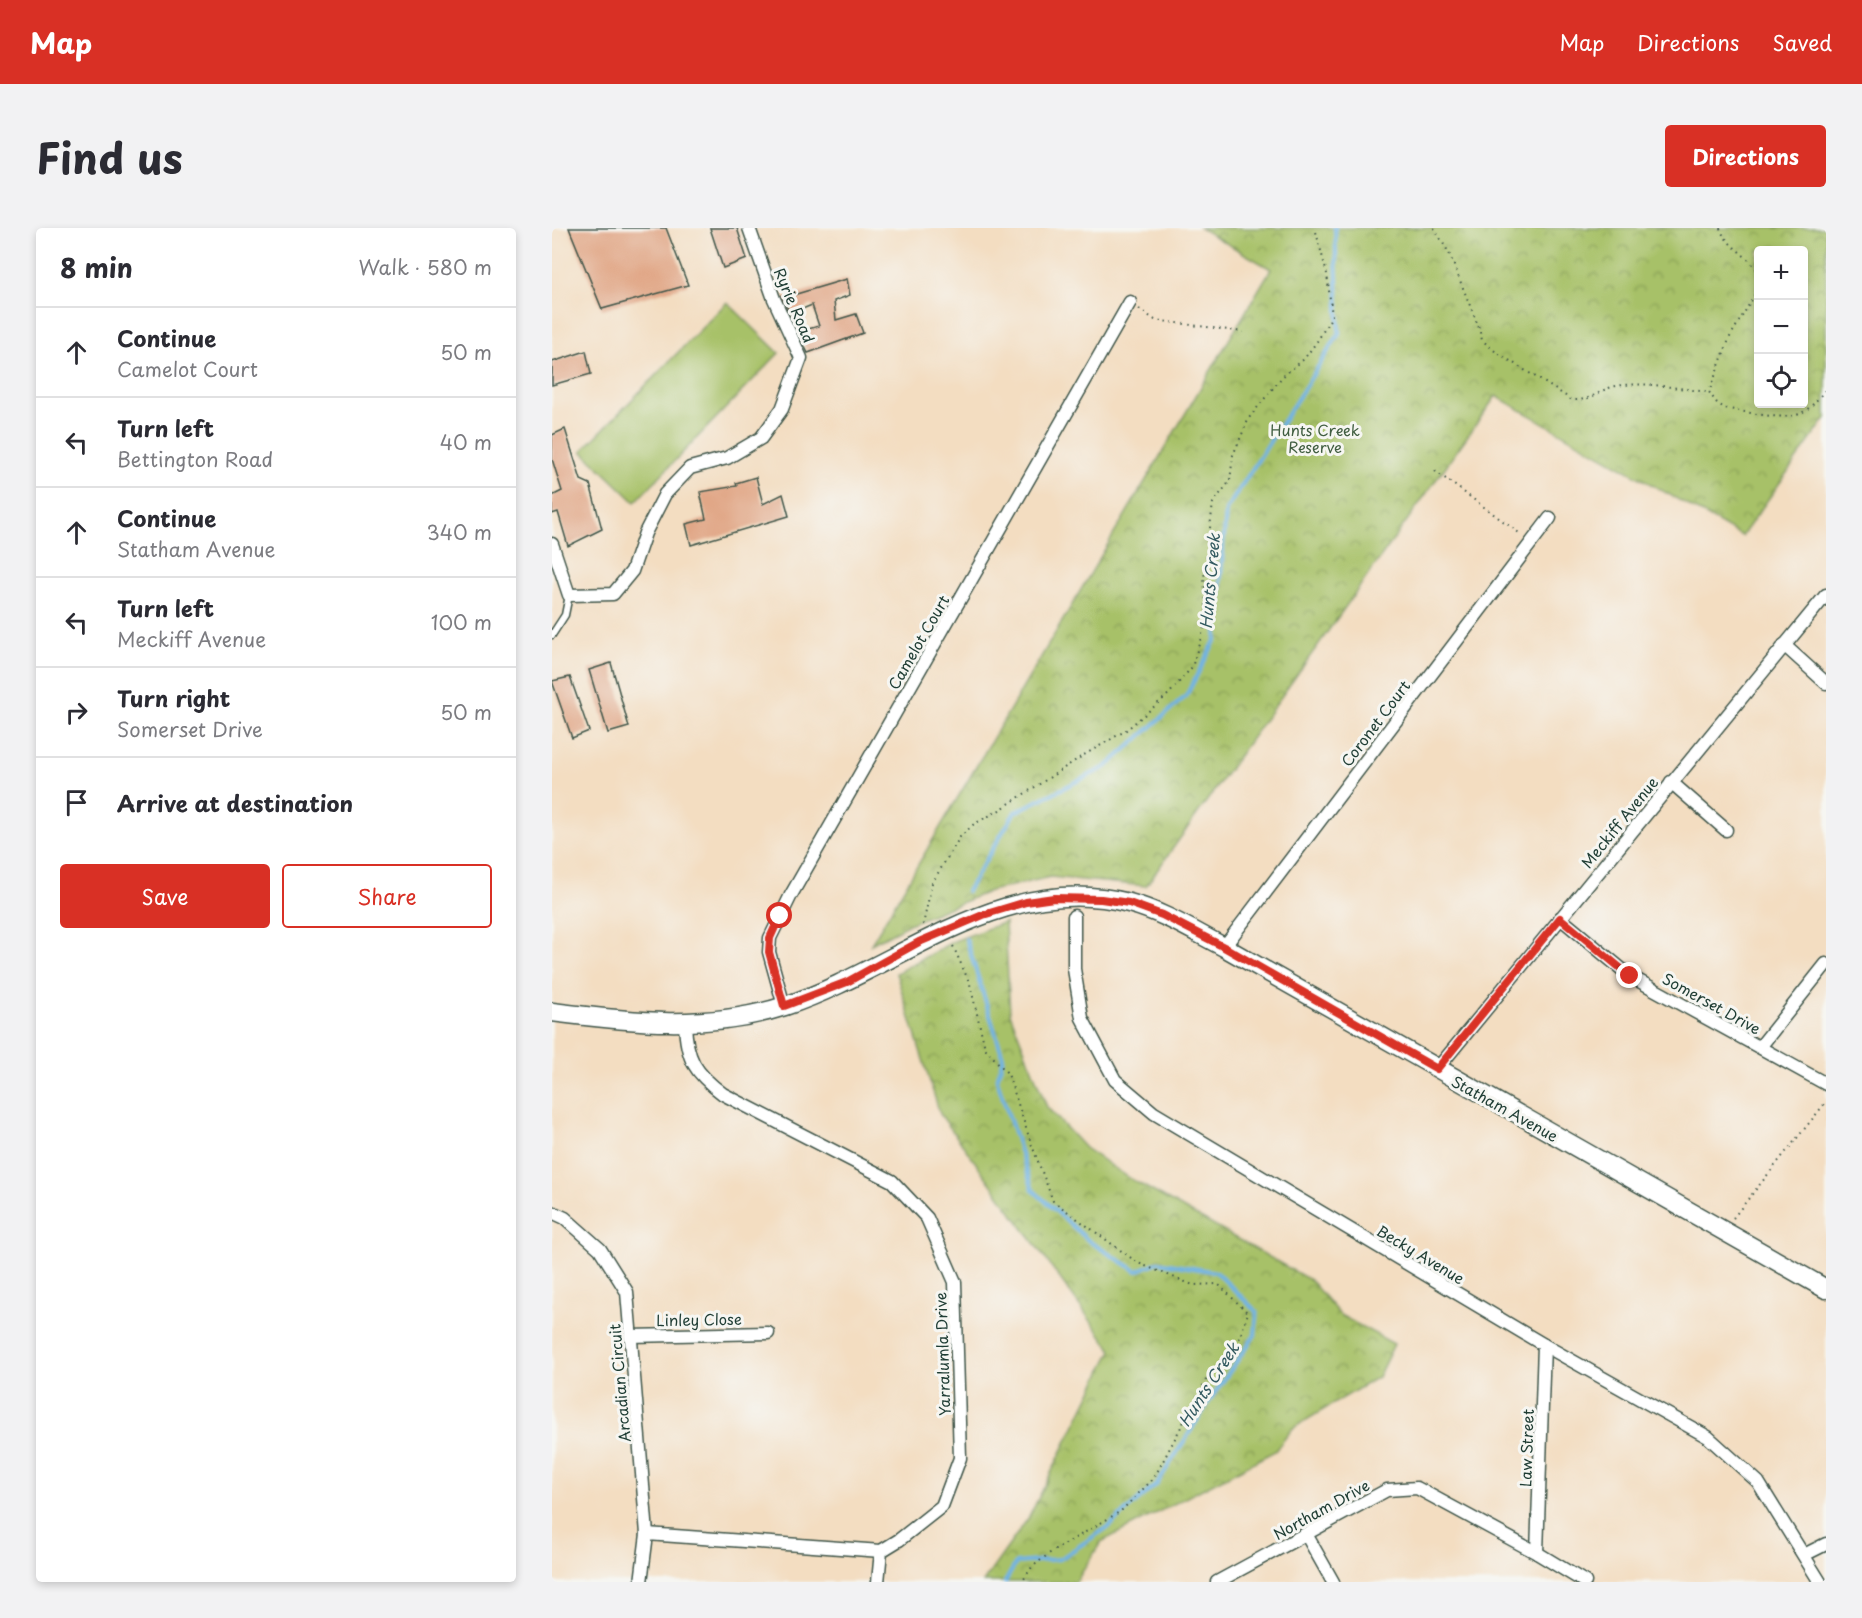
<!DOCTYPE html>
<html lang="en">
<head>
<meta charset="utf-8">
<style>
	body { margin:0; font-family:"Playpen Sans",sans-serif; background:#f2f2f3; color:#2b2b33 }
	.controls { position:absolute; right:18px; top:18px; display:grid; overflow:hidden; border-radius:6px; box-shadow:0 3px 9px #0003 }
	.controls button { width:54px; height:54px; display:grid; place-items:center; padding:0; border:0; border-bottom:2px solid #e1e1e2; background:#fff; color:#2b2b33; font:30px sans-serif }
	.stop { position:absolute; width:18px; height:18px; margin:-14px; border:4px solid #d93025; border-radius:50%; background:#fff }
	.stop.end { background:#d93025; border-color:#fff; box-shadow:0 2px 6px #0008 }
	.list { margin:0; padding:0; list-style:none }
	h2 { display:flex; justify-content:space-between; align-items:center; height:78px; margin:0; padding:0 24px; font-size:26px }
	h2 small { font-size:20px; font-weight:400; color:#7c7c81 }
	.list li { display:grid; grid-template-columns:39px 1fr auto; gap:18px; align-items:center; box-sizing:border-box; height:90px; padding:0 24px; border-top:2px solid #e1e1e2 }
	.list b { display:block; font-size:22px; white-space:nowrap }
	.list p { margin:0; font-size:20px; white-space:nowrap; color:#7c7c81 }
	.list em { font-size:20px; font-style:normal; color:#7c7c81 }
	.actions { display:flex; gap:12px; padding:18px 24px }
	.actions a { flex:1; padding:14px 0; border:2px solid #d93025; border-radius:6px; text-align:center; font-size:21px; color:#d93025 }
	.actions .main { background:#d93025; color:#fff }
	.icon { flex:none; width:33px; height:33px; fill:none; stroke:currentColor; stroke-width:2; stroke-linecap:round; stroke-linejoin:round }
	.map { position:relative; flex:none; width:1274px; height:1354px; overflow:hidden; border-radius:6px }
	header { display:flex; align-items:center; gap:36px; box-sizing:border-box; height:84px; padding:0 30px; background:#d93025; color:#fff }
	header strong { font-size:28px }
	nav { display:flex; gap:33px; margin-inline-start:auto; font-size:21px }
	.intro { display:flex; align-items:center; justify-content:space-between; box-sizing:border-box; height:144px; padding:0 36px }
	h1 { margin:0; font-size:42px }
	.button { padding:15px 27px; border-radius:6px; background:#d93025; color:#fff; font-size:21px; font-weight:700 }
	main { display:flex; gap:36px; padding:0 36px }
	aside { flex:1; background:#fff; border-radius:6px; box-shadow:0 3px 9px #0003 }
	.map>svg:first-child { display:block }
	.park { fill:url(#park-crowns); stroke:#637f4e; stroke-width:1.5; fill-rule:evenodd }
	.garden { fill:#a7c167; stroke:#637f4e; stroke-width:1.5 }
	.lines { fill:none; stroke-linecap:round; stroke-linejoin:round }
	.stream { stroke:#70b3e5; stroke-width:4 }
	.building { fill:#e1a787 }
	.service-casing { stroke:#3f5549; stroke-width:9 }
	.minor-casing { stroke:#3f5549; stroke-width:15 }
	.secondary-casing { stroke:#3f5549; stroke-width:21 }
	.path { stroke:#3f5549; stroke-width:2; stroke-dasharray:1.5 4.5; stroke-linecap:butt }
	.service { stroke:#fff; stroke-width:6 }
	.minor { stroke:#fff; stroke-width:12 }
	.secondary { stroke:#fff; stroke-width:18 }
	.route { stroke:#d93025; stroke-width:8 }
	.labels { text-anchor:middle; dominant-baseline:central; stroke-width:6; stroke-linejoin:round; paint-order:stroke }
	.street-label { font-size:15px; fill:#1f3d34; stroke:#f6f6f2 }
	.park-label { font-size:15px; fill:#415e41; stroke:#f6f6f2 }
	.water-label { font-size:16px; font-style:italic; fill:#335a60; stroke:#f6f6f2 }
</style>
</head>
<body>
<header>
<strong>Map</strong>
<nav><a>Map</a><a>Directions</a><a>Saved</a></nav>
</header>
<div class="intro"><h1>Find us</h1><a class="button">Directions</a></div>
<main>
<aside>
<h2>8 min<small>Walk · 580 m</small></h2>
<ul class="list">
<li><svg class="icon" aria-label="ahead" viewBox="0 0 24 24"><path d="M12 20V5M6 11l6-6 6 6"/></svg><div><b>Continue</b><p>Camelot Court</p></div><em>50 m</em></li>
<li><svg class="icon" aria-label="left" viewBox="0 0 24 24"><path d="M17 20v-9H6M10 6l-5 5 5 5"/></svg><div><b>Turn left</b><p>Bettington Road</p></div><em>40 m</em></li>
<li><svg class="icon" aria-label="ahead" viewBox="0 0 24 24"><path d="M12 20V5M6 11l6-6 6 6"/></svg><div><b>Continue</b><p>Statham Avenue</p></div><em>340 m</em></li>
<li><svg class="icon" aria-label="left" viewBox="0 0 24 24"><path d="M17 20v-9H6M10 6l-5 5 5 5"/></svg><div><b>Turn left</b><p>Meckiff Avenue</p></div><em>100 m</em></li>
<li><svg class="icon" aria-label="right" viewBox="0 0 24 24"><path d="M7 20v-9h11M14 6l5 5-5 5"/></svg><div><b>Turn right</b><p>Somerset Drive</p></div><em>50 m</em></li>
<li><svg class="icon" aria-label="arrive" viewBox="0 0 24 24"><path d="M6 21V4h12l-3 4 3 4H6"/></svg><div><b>Arrive at destination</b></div></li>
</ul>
<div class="actions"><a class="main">Save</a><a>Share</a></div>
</aside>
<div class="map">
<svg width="1274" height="1354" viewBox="0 0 1274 1354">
	<defs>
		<pattern id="park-crowns" width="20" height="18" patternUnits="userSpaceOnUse" patternTransform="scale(1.5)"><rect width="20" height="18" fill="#a7c167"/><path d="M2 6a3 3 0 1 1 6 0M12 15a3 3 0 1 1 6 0" fill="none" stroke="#879e56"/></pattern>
	</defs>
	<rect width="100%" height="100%" fill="#f6f6f2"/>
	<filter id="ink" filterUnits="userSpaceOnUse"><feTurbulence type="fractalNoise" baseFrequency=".0167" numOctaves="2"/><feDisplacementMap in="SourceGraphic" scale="12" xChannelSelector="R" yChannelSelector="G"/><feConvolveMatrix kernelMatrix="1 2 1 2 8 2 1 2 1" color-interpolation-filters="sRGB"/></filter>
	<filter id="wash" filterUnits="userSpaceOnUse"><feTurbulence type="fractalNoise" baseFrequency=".008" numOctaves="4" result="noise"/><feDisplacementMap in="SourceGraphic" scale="24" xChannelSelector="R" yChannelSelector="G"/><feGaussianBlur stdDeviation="1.35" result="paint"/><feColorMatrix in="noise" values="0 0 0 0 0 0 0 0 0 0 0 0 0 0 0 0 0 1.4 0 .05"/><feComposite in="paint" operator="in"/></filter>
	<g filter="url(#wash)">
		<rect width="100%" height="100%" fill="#f3ddc1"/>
		<g class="park">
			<path d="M648 0H1274V190L1190 308 944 168 594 658 498 649 438 663 359 695 319 716 719 41ZM1252 22V176H1206V22Z"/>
			<polygon points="453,694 458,785 495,879 533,920 579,951 758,1052 788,1087 842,1116 826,1149 741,1200 723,1223 549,1314 524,1354 431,1354 477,1289 560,1122 388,886 344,745 402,713"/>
		</g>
		<polygon class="garden" points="175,74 227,125 83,274 30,223"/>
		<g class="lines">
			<g class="stream">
				<polyline points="415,663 463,584 554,539 634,468 664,411 674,282 787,106 783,0"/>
				<polyline points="414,711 451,829 445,852 481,962 538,1014 585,1043 606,1034 664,1044 705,1084 703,1107 662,1166 605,1256 556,1299 508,1331 464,1335 453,1354"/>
			</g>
		</g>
		<g id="blocks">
			<g class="building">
				<polygon points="17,0 114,0 136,57 50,81"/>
				<polygon points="158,0 185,0 195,31 171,40"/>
				<polygon points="295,51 298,67 282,73 284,92 304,86 311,105 256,125 250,113 249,103 267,98 260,77 238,86 231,70"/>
				<polygon points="34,123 39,146 0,157 0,134"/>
				<polygon points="13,201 29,252 38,256 50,301 16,318 6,284 0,286 0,268 10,263 0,231 0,207"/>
				<polygon points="204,249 211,276 231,266 237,288 139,317 134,296 154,291 148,264 185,258 184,255"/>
				<polygon points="59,435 77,499 56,505 37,442"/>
				<polygon points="18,449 37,503 20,510 0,453"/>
			</g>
		</g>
	</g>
	<g filter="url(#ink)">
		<use href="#blocks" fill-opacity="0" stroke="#3f5549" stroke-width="1.5"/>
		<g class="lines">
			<g class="service-casing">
				<polyline id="service" points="0,407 13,387 17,367"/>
			</g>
			<g class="minor-casing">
				<g id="minor">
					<polyline points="0,316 17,367 61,366 80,343 93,305 113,266 138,240 175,230 209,210 230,181 249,130 222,71 197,0"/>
					<polyline points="1232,417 1274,455"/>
					<polyline points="1119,554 1174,602"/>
					<polyline points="522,688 522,741 530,790 563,852 602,885 992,1117 1156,1209 1206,1254 1268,1354"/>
					<polyline points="1008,690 1078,748 1274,856"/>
					<polyline points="672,719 998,290"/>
					<polyline points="232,778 217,724 218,710 239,667 578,74"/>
					<polyline points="1208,819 1274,736"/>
					<polyline points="885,841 1274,367"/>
					<polyline points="0,984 13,990 48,1021 75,1064 95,1306 89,1354"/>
					<polyline points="78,1108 216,1105"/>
					<path d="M95 1306 329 1323 347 1312 390 1278 408 1230 403 1054 375 990 340 953 171 866C143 845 134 831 133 795"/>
					<polyline points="754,1306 781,1354"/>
					<polyline points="985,1325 992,1117"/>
					<polyline points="1252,1327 1274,1316"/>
					<polyline points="326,1354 329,1323"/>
					<polyline points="665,1354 835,1262 865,1260 985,1325 1033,1354"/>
				</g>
			</g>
			<g class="secondary-casing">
				<path id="secondary" d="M0 784C79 794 156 803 233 778 346 741 449 642 577 675 611 684 641 703 672 719L1274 1061"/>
			</g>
			<g class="path">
				<path d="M882 0 897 25 927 100 930 112 944 124 1020 172C1042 173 1047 161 1064 158 1094 153 1128 161 1157 164"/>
				<path d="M1168 0C1174 18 1197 27 1206 44"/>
				<path d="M1206 49 1202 68 1178 109 1157 164 1164 174 1172 180C1191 183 1236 195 1251 184 1260 179 1267 169 1274 161"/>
				<polyline points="587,81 603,92 691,104"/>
				<polyline points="883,243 970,307"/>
				<polyline points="371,697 380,655 408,609 422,596 446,583 532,527 573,503 617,466 640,439 655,390 652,350 661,275 678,253 681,227 697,190 730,149 752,131 766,112 780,88 775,46 763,0"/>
				<polyline points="401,718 418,756 433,820 456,846 479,915 501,973 586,1035 641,1057 666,1056 696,1085 687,1112 655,1150 602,1250 569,1283 498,1325 480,1339 470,1354"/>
				<polyline points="1181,990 1274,874"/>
			</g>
			<use href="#service" class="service"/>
			<use href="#minor" class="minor"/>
			<use href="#secondary" class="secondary"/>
		</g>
	</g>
	<g class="lines" filter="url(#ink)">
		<polyline class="route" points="228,688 218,710 217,724 232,778 295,754 367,714 431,687 474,674 502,670 549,671 577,675 610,687 672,719 885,841 1008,690 1078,748"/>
	</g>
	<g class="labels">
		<g class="street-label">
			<text transform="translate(243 77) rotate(67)">Ryrie Road</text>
			<text transform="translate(366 414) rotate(-60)">Camelot Court</text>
			<text transform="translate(823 495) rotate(-53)">Coronet Court</text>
			<text transform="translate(1067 594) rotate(-51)">Meckiff Avenue</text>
			<text transform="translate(1160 775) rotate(29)">Somerset Drive</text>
			<text transform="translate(953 880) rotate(29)">Statham Avenue</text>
			<text transform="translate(869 1026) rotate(31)">Becky Avenue</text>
			<text transform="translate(147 1091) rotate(-1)">Linley Close</text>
			<text transform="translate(390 1126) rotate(-92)">Yarralumla Drive</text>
			<text transform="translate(67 1155) rotate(-95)">Arcadian Circuit</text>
			<text transform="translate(974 1220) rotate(-88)">Law Street</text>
			<text transform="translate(769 1281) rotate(-29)">Northam Drive</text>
		</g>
		<g class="park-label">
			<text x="763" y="201">Hunts Creek<tspan x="763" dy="17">Reserve</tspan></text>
		</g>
		<g class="water-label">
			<text transform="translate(657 353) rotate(-85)">Hunts Creek</text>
			<text transform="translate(656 1156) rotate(-57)">Hunts Creek</text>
		</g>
	</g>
</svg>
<div class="controls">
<button>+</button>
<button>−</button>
<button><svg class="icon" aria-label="locate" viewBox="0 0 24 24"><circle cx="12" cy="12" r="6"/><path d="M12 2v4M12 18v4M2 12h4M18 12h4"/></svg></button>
</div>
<div class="stop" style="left:228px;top:688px"></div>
<div class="stop end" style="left:1078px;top:748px"></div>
</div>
</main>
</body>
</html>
